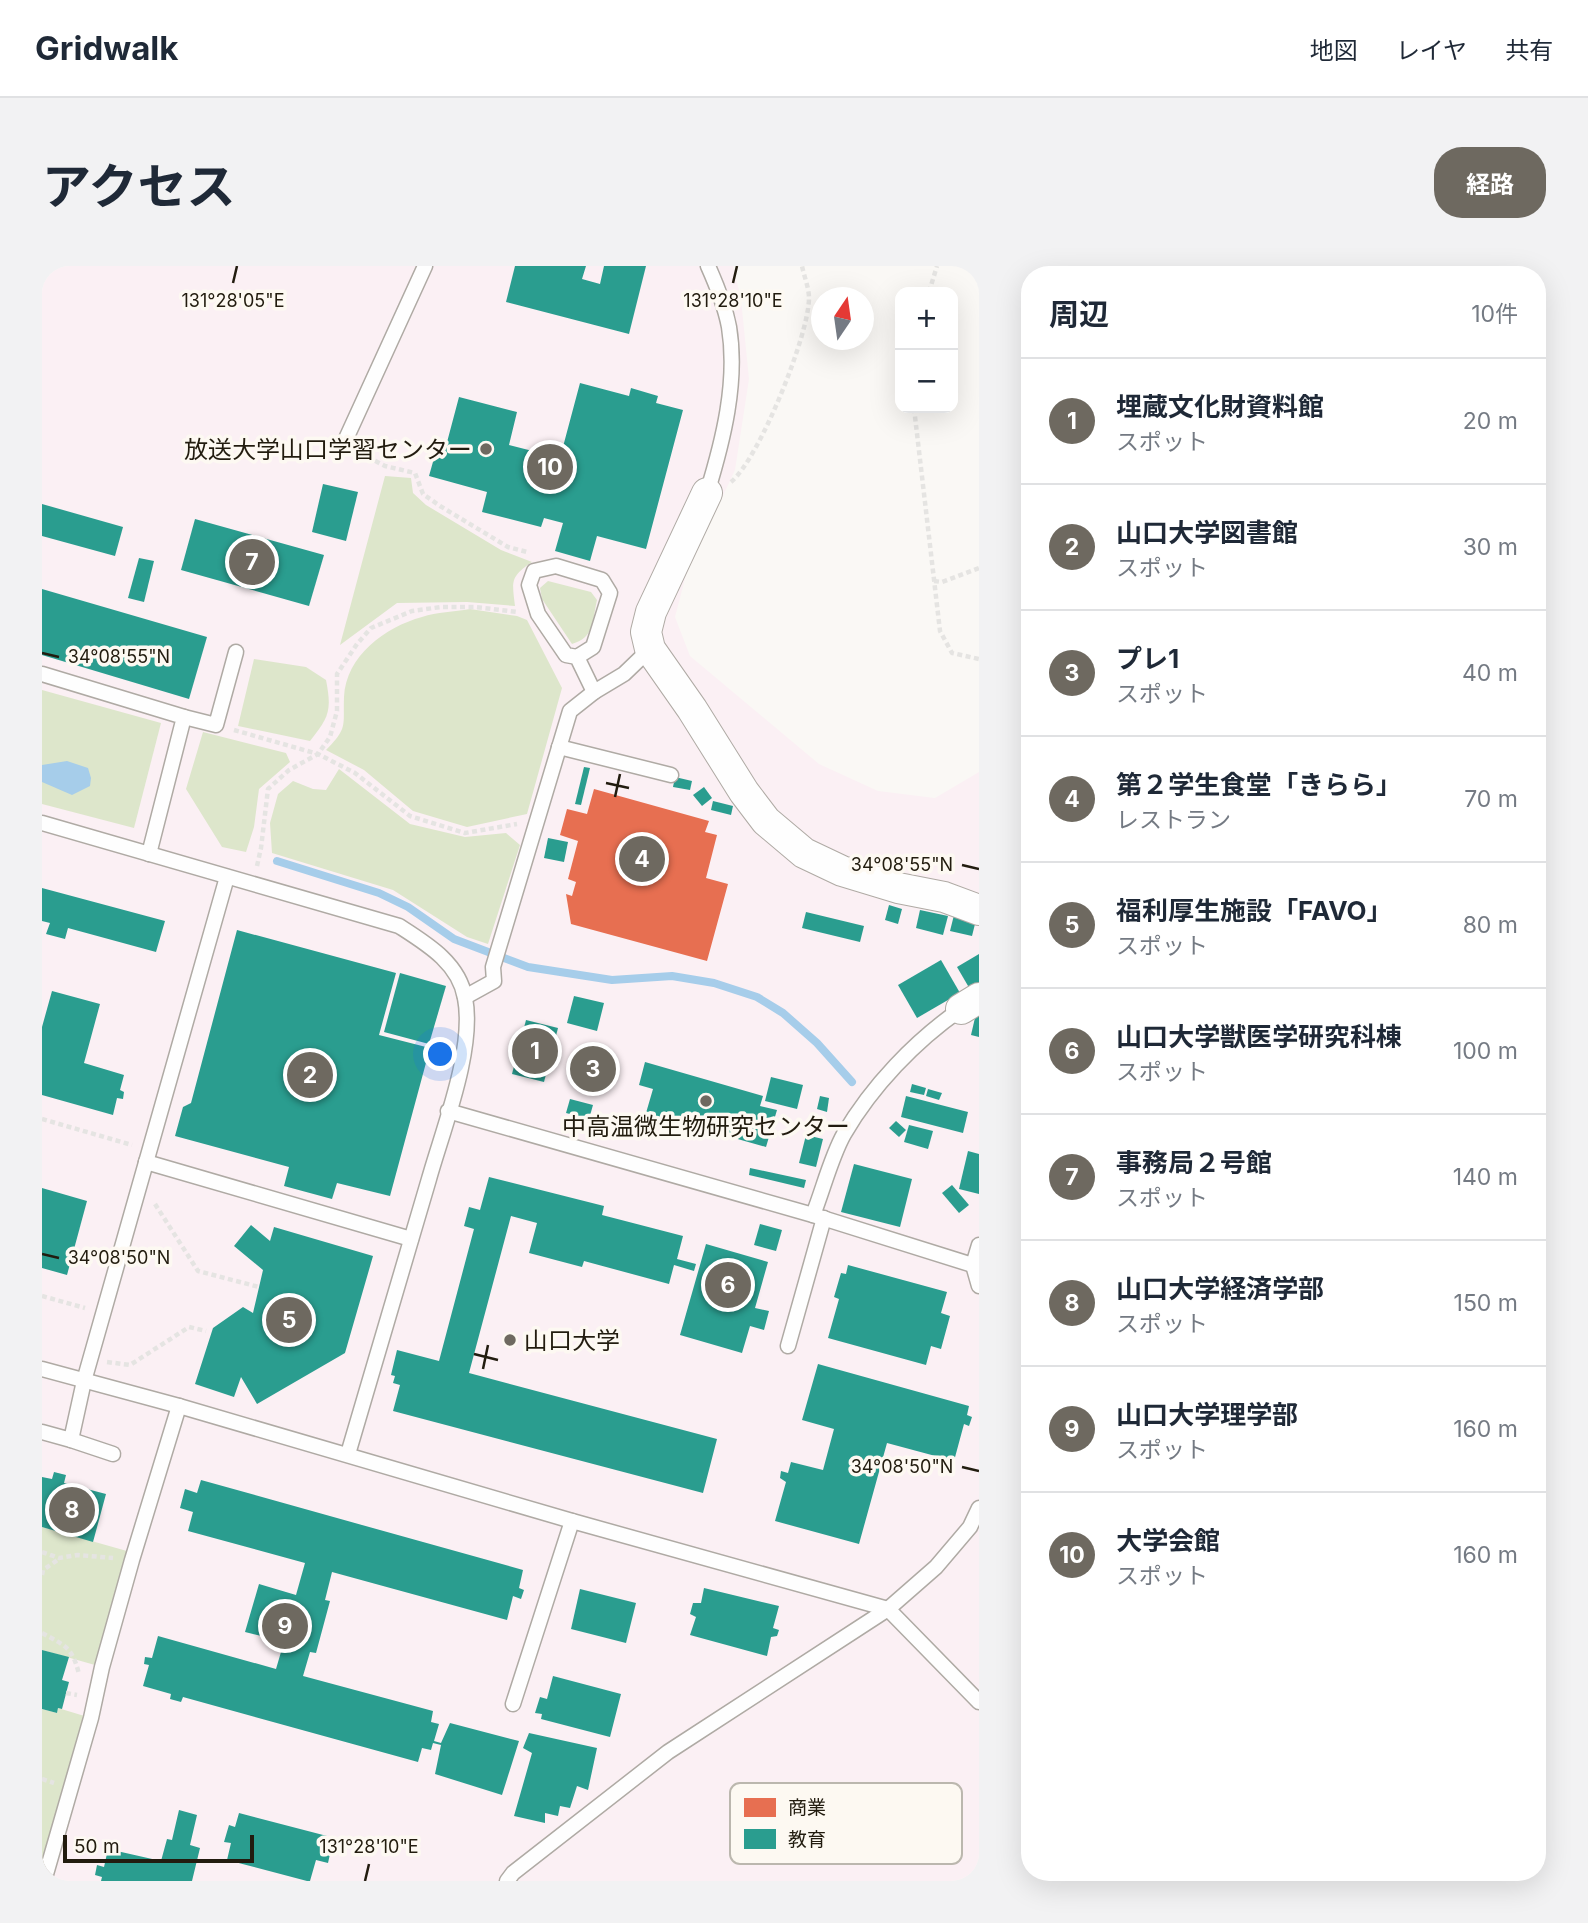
<!DOCTYPE html>
<html lang="ja">
<head>
<meta charset="utf-8">
<style>
	body { margin:0; font-family:Inter,"Noto Sans JP",sans-serif; background:#f2f2f3; color:#1f2937 }
	.controls { position:absolute; right:21px; top:21px; display:grid; overflow:hidden; border-radius:14px; box-shadow:0 7px 28px #0002 }
	.controls button { width:63px; height:63px; display:grid; place-items:center; padding:0; border:0; border-bottom:2px solid #e0e1e3; background:#fff; color:#1f2937; font:35px sans-serif }
	.compass { position:absolute; left:769px; top:21px; width:63px; height:63px; border-radius:50%; background:#fff; box-shadow:0 7px 28px #0002; rotate:13deg }
	.scale { position:absolute; left:21px; bottom:18px; width:191px; box-sizing:border-box; padding-left:7px; border:4px solid #221c0f; border-top:0; font-size:19px; line-height:24px; white-space:nowrap; color:#221c0f; -webkit-text-stroke:5px #fdf9f2; paint-order:stroke }
	.you { position:absolute; left:399px; top:789px; width:24px; height:24px; margin:-18px; border:5px solid #fff; border-radius:50%; background:#1a73e8; box-shadow:0 0 0 10px #1a73e833 }
	.badge { display:grid; place-items:center; width:46px; height:46px; border-radius:50%; background:#6e6960; color:#fff; font-size:23px; font-weight:700 }
	.pin { position:absolute; translate:-50% -50%; border:4px solid #fff; box-shadow:0 2px 7px #0006 }
	.list { margin:0; padding:0; list-style:none }
	h2 { display:flex; justify-content:space-between; align-items:center; height:91px; margin:0; padding:0 28px; font-size:30px }
	h2 small { font-size:23px; font-weight:400; color:#747a83 }
	.list li { display:grid; grid-template-columns:46px 1fr auto; gap:21px; align-items:center; box-sizing:border-box; height:126px; padding:0 28px; border-top:2px solid #e0e1e3 }
	.list b { display:block; font-size:26px; white-space:nowrap }
	.list p { margin:0; font-size:23px; white-space:nowrap; color:#747a83 }
	.list em { font-size:23px; font-style:normal; color:#747a83 }
	.map { position:relative; flex:none; width:937px; height:1615px; overflow:hidden; border-radius:28px }
	header { display:flex; align-items:center; gap:42px; box-sizing:border-box; height:98px; padding:0 35px; background:#fff; border-bottom:2px solid #e0e1e3 }
	header strong { font-size:33px }
	nav { display:flex; gap:38px; margin-inline-start:auto; font-size:24px }
	.intro { display:flex; align-items:center; justify-content:space-between; box-sizing:border-box; height:168px; padding:0 42px }
	h1 { margin:0; font-size:49px }
	.button { padding:18px 32px; border-radius:28px; background:#6e6960; color:#fff; font-size:24px; font-weight:700 }
	main { display:flex; gap:42px; padding:0 42px }
	aside { flex:1; background:#fff; border-radius:28px; box-shadow:0 7px 28px #0002 }
	.map>svg:first-child { display:block }
	.education { fill:#fbf0f4 }
	.green { fill:#dde6cb }
	.water { fill:#a6cdea }
	.shops { fill:#e76f51 }
	.schools { fill:#2a9d8f }
	.lines { fill:none; stroke-linecap:round; stroke-linejoin:round }
	.stream { stroke:#a6cdea; stroke-width:8 }
	.lane-casing { stroke:#afaaa4; stroke-width:17 }
	.street-casing { stroke:#afaaa4; stroke-width:32 }
	.path { stroke:#e5e4e2; stroke-width:4.5; stroke-dasharray:5 3.5; stroke-linecap:butt }
	.lane { stroke:#fefefe; stroke-width:14 }
	.street { stroke:#fefefe; stroke-width:30 }
	.ticks { fill:none; stroke:#221c0f; stroke-width:2.5 }
	.poi-dot { fill:#6e6960; stroke:#fdf9f2; stroke-width:2.5 }
	.labels { text-anchor:middle; dominant-baseline:central; stroke-width:7; stroke-linejoin:round; paint-order:stroke }
	.poi-label { font-size:24px; fill:#221c0f; stroke:#fdf9f2; text-anchor:end }
	.key { fill:#fdf9f2; stroke:#bbb7ae; stroke-width:2 }
	.key-label { font-size:19px; fill:#221c0f }
	.ticks-label { font-size:18px; text-anchor:middle; fill:#221c0f; stroke:#fdf9f2; stroke-width:7; stroke-linejoin:round; paint-order:stroke }
</style>
</head>
<body>
<header>
<strong>Gridwalk</strong>
<nav><a>地図</a><a>レイヤ</a><a>共有</a></nav>
</header>
<div class="intro"><h1>アクセス</h1><a class="button">経路</a></div>
<main>
<div class="map">
<svg width="937" height="1615" viewBox="0 0 937 1615">
	<rect width="100%" height="100%" fill="#faf8f5"/>
	<polygon class="education" points="0,0 691,0 699,33 707,113 693,204 644,309 633,351 648,390 777,498 836,525 893,532 937,506 937,1615 0,1615"/>
	<g class="green">
		<path d="M343 210 369 212 371 227 384 239 459 284 490 296C468 311 470 315 473 340L425 336 355 337 298 379Z"/>
		<path d="M506 315 549 326 555 334C550 355 553 371 530 378L500 333 498 322Z"/>
		<path d="M428 343 475 350 485 354 520 422 485 548 425 561 371 545 322 504 284 484C306 462 301 460 302 431 304 390 343 361 380 351 395 346 412 346 428 343Z"/>
		<path d="M212 393 264 401 284 414C290 445 287 451 268 475L196 460Z"/>
		<polygon points="0,424 119,457 92,562 0,538"/>
		<polygon points="161,466 244,487 248,496 217,523 212,561 204,586 180,581 144,523"/>
		<polygon points="297,503 368,558 423,571 464,567 478,579 446,678 425,671 351,624 230,587 228,557 236,528 251,515 271,523 284,524"/>
		<polygon points="0,1261 92,1287 60,1401 0,1384"/>
		<polygon points="16,1442 49,1452 0,1615 0,1443 15,1447"/>
	</g>
	<polygon class="water" points="25,495 46,502 49,512 48,520 30,529 0,516 0,499"/>
	<polygon class="shops" points="552,523 667,555 663,566 675,569 664,612 686,618 665,695 529,658 524,628 530,630 534,616 526,613 536,575 518,569 525,543 545,548"/>
	<g class="schools">
		<polygon points="473,0 544,0 540,13 558,18 562,0 604,0 587,68 464,36"/>
		<polygon points="538,117 587,130 589,122 616,130 614,137 641,144 604,283 555,270 548,295 513,285 521,257 502,252 499,261 440,246 445,226 387,210 396,178 404,180 417,131 475,146 467,179 518,192"/>
		<polygon points="281,218 316,226 304,275 270,266"/>
		<polygon points="0,238 81,261 73,290 0,270"/>
		<polygon points="153,253 282,289 267,340 139,304"/>
		<polygon points="97,292 112,295 102,336 86,332"/>
		<polygon points="0,323 165,371 147,433 0,389"/>
		<polygon points="542,501 548,502 539,539 533,538"/>
		<polygon points="633,511 650,515 648,524 631,521"/>
		<polygon points="662,521 670,532 660,540 651,529"/>
		<polygon points="671,535 691,540 689,549 669,544"/>
		<polygon points="506,572 526,576 522,596 502,592"/>
		<polygon points="0,622 123,655 114,686 26,662 23,673 4,668 8,657 0,655"/>
		<polygon points="847,639 860,643 856,658 843,654"/>
		<polygon points="878,644 906,650 901,669 874,662"/>
		<polygon points="764,646 822,660 818,676 760,662"/>
		<polygon points="912,649 934,654 930,670 908,665"/>
		<polygon points="195,664 354,707 337,769 388,782 348,930 295,917 290,933 242,920 247,901 133,870 141,841 149,837"/>
		<polygon points="937,688 937,721 929,725 915,701"/>
		<polygon points="899,694 918,727 875,752 856,719"/>
		<polygon points="358,707 404,720 387,778 342,766"/>
		<polygon points="10,725 58,738 42,797 82,809 78,824 82,826 81,833 75,832 71,849 0,829 0,761"/>
		<polygon points="532,730 562,737 555,765 525,757"/>
		<polygon points="936,739 937,740 937,771 929,769"/>
		<polygon points="484,754 516,762 502,816 470,808"/>
		<polygon points="537,782 573,791 567,818 555,815 553,822 529,816"/>
		<polygon points="603,796 721,830 718,840 735,844 724,881 604,847 611,823 597,819"/>
		<polygon points="729,811 761,819 755,843 723,835"/>
		<polygon points="870,818 884,822 882,829 868,826"/>
		<polygon points="886,823 900,827 897,834 884,830"/>
		<polygon points="778,830 787,832 785,846 775,843"/>
		<polygon points="864,830 926,846 921,867 859,851"/>
		<polygon points="528,833 551,839 547,853 524,847"/>
		<polygon points="854,855 864,864 857,871 847,862"/>
		<polygon points="867,859 891,865 886,883 862,876"/>
		<polygon points="764,869 781,873 774,901 757,897"/>
		<polygon points="926,885 937,888 937,928 917,923"/>
		<polygon points="812,898 870,913 858,961 799,946"/>
		<polygon points="708,902 764,914 762,922 707,909"/>
		<polygon points="447,911 562,940 560,949 641,970 635,993 654,998 652,1005 632,999 627,1018 542,995 540,1001 487,987 495,957 469,950 427,1107 675,1173 661,1227 351,1145 358,1119 351,1117 353,1110 349,1109 355,1084 397,1095 432,963 422,960 427,941 438,944"/>
		<polygon points="910,919 927,939 917,947 900,927"/>
		<polygon points="0,922 45,935 25,1009 0,1002"/>
		<polygon points="718,958 740,964 734,985 712,979"/>
		<polygon points="209,959 228,975 232,961 331,990 303,1087 215,1138 199,1111 192,1131 153,1118 171,1062 201,1041 211,1047 221,1004 192,980"/>
		<polygon points="664,978 726,996 713,1042 727,1045 722,1064 708,1060 700,1087 638,1069"/>
		<polygon points="806,999 905,1026 899,1047 908,1050 899,1083 889,1080 884,1099 786,1072 797,1033 792,1031 799,1007 804,1008"/>
		<polygon points="776,1098 927,1140 925,1149 930,1151 927,1160 922,1158 912,1195 845,1177 817,1278 733,1255 744,1216 738,1212 739,1205 746,1207 749,1196 781,1204 792,1163 760,1154"/>
		<polygon points="12,1206 24,1209 22,1217 64,1228 51,1276 0,1261 0,1211 10,1213"/>
		<polygon points="159,1214 481,1304 477,1322 482,1324 479,1333 471,1330 465,1354 290,1306 283,1334 288,1335 274,1387 268,1386 261,1410 391,1445 389,1456 397,1458 392,1475 399,1477 408,1457 477,1475 460,1529 393,1508 399,1479 391,1477 389,1484 380,1482 376,1496 141,1431 139,1436 128,1433 129,1428 101,1420 107,1399 102,1398 103,1391 110,1392 116,1370 234,1403 239,1386 233,1384 236,1374 203,1366 217,1318 254,1329 263,1297 146,1265 151,1246 138,1242 143,1223 155,1227"/>
		<polygon points="662,1322 737,1340 731,1362 737,1364 735,1370 729,1371 725,1390 648,1369 654,1351 648,1348 651,1337 659,1337"/>
		<polygon points="538,1323 594,1337 584,1377 529,1363"/>
		<polygon points="0,1384 27,1391 20,1414 27,1416 20,1443 16,1442 15,1447 0,1443"/>
		<polygon points="511,1410 579,1428 568,1471 499,1453 500,1448 493,1447 498,1431 505,1433"/>
		<polygon points="487,1467 555,1482 546,1524 535,1520 528,1542 518,1540 516,1550 503,1547 503,1557 472,1550 490,1487 481,1482"/>
		<polygon points="137,1544 155,1549 148,1579 158,1582 150,1615 59,1615 60,1611 53,1609 55,1599 62,1601 66,1583 119,1595 125,1573 130,1574"/>
		<polygon points="197,1547 285,1570 284,1577 290,1579 286,1597 274,1594 268,1615 265,1615 185,1594 189,1577 182,1576 187,1559 193,1561"/>
	</g>
	<g class="lines">
		<polyline class="stream" points="235,595 337,627 366,641 412,673 486,701 570,714 630,710 672,717 715,731 741,747 775,777 810,816"/>
		<g class="lane-casing">
			<g id="lane">
				<polyline points="303,175 383,0"/>
				<path d="M665 227C681 175 696 116 687 61 683 40 675 20 666 0"/>
				<polyline points="535,391 551,381 568,327 560,314 514,300 492,305 487,319 496,348 524,389 535,391 552,426"/>
				<polyline points="0,408 142,451 107,588"/>
				<polyline points="142,451 174,459 194,386"/>
				<polyline points="517,481 629,509"/>
				<path d="M0 557 357 660C385 678 417 697 423 732 433 783 401 863 387 913 360 1005 333 1096 306 1188"/>
				<polyline points="423,731 452,715 451,701 528,445 552,426 582,408 608,383"/>
				<polyline points="406,845 771,949 937,1001"/>
				<polyline points="104,896 369,973"/>
				<path d="M771 949C781 924 789 891 802 868 830 820 873 775 919 743"/>
				<polyline points="937,979 931,999 937,1020"/>
				<polyline points="746,1080 782,952"/>
				<polyline points="0,1103 137,1140 530,1255 846,1343 937,1436"/>
				<polyline points="0,1166 29,1174 42,1115 185,611"/>
				<polyline points="29,1174 71,1188"/>
				<polyline points="471,1438 530,1255"/>
				<polyline points="2,1615 49,1452 60,1401 90,1294 137,1140"/>
				<polyline points="465,1615 471,1607 626,1486 846,1343 894,1301 928,1261 937,1242"/>
			</g>
		</g>
		<g class="street-casing">
			<g id="street">
				<polyline points="665,227 609,346 604,366 608,383 650,443 702,526 724,555 762,587 800,605 856,622 902,631 937,644"/>
				<polyline points="919,743 937,732"/>
			</g>
		</g>
		<g class="path">
			<polyline points="887,26 895,0"/>
			<polyline points="872,142 898,365 910,387 937,393"/>
			<polyline points="318,187 343,200 373,207 381,228 398,240 466,281 485,286"/>
			<path d="M689 216C717 193 767 69 767 32 767 22 762 10 760 0"/>
			<polyline points="892,315 900,316 937,302"/>
			<polyline points="192,464 276,488 313,507 368,550 423,567 475,558"/>
			<polyline points="215,600 219,582 226,523 247,504 276,488 288,471 295,445 295,408 315,378 329,362 370,345 399,341 433,341 476,346"/>
			<polyline points="0,853 90,879"/>
			<polyline points="113,938 156,1005 217,1021"/>
			<polyline points="0,1030 43,1042"/>
			<polyline points="65,1096 88,1099 147,1061 164,1065"/>
			<polyline points="0,1286 17,1292 36,1289 71,1292"/>
			<polyline points="0,1309 1,1304 17,1293"/>
			<path d="M0 1367C24 1380 30 1381 37 1408"/>
			<polyline points="24,1427 35,1429"/>
			<polyline points="0,1513 12,1517"/>
		</g>
		<use href="#lane" class="lane"/>
		<use href="#street" class="street"/>
	</g>
	<path class="ticks" d="M191 17 195 0M691 17 695 0M0 387 17 391M564 517 587 522M573 531 578 508M920 599 937 603M0 988 17 992M432 1088 456 1094M441 1103 446 1079M920 1201 937 1205M323 1615 327 1598"/>
	<g class="poi-dot">
		<circle cx="444" cy="183" r="7"/>
		<circle cx="664" cy="835" r="7"/>
		<circle cx="468" cy="1074" r="7"/>
	</g>
	<g class="labels">
		<g class="poi-label">
			<text x="430" y="183">放送大学山口学習センター</text>
			<text x="664" y="860" text-anchor="middle">中高温微生物研究センター</text>
			<text x="482" y="1074" text-anchor="start">山口大学</text>
		</g>
	</g>
	<rect x="688" y="1517" width="232" height="81" rx="10" class="key"/>
	<rect x="702" y="1532" width="32" height="19" fill="#e76f51"/>
	<rect x="702" y="1563" width="32" height="20" fill="#2a9d8f"/>
	<g class="key-label">
		<text x="746" y="1548">商業</text>
		<text x="746" y="1580">教育</text>
	</g>
	<g class="ticks-label">
		<text x="191" y="41">131°28'05"E</text>
		<text x="691" y="41">131°28'10"E</text>
		<text x="77" y="397">34°08'55"N</text>
		<text x="860" y="605">34°08'55"N</text>
		<text x="77" y="998">34°08'50"N</text>
		<text x="860" y="1207">34°08'50"N</text>
		<text x="327" y="1587">131°28'10"E</text>
	</g>
</svg>
<div class="controls">
<button>+</button>
<button>−</button>
</div>
<svg class="compass" viewBox="-18 -18 36 36"><path d="M0-13l5 13h-10z" fill="#e53935"/><path d="M0 13l5-13h-10z" fill="#747a83"/></svg>
<div class="scale">50 m</div>
<div class="you"></div>
<div class="pin badge" style="left:493px;top:785px">1</div>
<div class="pin badge" style="left:268px;top:809px">2</div>
<div class="pin badge" style="left:551px;top:803px">3</div>
<div class="pin badge" style="left:600px;top:593px">4</div>
<div class="pin badge" style="left:247px;top:1054px">5</div>
<div class="pin badge" style="left:686px;top:1019px">6</div>
<div class="pin badge" style="left:210px;top:296px">7</div>
<div class="pin badge" style="left:30px;top:1244px">8</div>
<div class="pin badge" style="left:243px;top:1360px">9</div>
<div class="pin badge" style="left:508px;top:201px">10</div>
</div>
<aside>
<h2>周辺<small>10件</small></h2>
<ul class="list">
<li><span class="badge">1</span><div><b>埋蔵文化財資料館</b><p>スポット</p></div><em>20 m</em></li>
<li><span class="badge">2</span><div><b>山口大学図書館</b><p>スポット</p></div><em>30 m</em></li>
<li><span class="badge">3</span><div><b>プレ1</b><p>スポット</p></div><em>40 m</em></li>
<li><span class="badge">4</span><div><b>第２学生食堂「きらら」</b><p>レストラン</p></div><em>70 m</em></li>
<li><span class="badge">5</span><div><b>福利厚生施設「FAVO」</b><p>スポット</p></div><em>80 m</em></li>
<li><span class="badge">6</span><div><b>山口大学獣医学研究科棟</b><p>スポット</p></div><em>100 m</em></li>
<li><span class="badge">7</span><div><b>事務局２号館</b><p>スポット</p></div><em>140 m</em></li>
<li><span class="badge">8</span><div><b>山口大学経済学部</b><p>スポット</p></div><em>150 m</em></li>
<li><span class="badge">9</span><div><b>山口大学理学部</b><p>スポット</p></div><em>160 m</em></li>
<li><span class="badge">10</span><div><b>大学会館</b><p>スポット</p></div><em>160 m</em></li>
</ul>
</aside>
</main>
</body>
</html>
